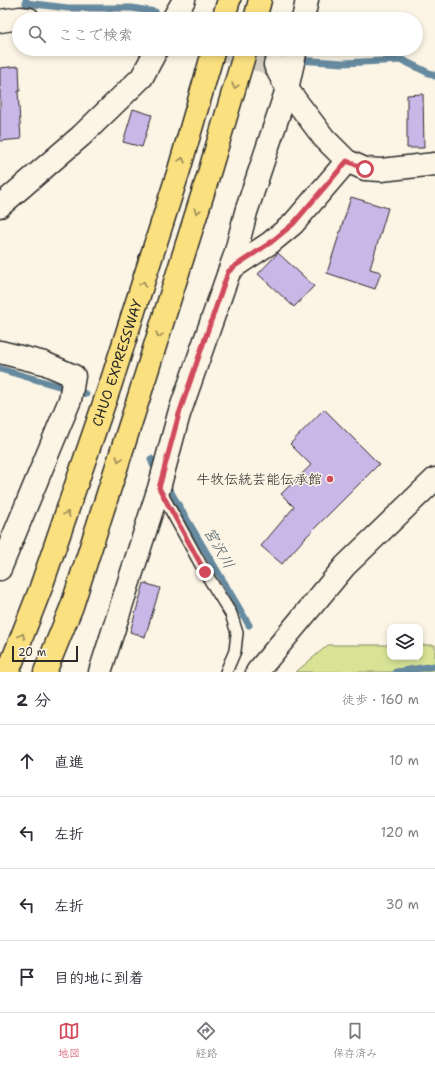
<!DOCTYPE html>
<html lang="ja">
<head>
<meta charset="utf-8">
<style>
	body { margin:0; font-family:"Shantell Sans","Klee One",sans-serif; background:#f2f2f3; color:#2b2b33 }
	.controls { position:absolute; right:12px; bottom:12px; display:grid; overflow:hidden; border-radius:8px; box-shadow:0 2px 6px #0003 }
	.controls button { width:36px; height:36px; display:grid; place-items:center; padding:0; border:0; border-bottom:1px solid #e1e1e2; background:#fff; color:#2b2b33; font:20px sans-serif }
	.scale { position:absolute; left:12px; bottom:10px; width:66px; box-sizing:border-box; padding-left:4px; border:2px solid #2b2b2b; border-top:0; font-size:11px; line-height:14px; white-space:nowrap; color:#2b2b2b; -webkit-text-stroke:3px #fcf5e5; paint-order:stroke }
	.stop { position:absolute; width:12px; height:12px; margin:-9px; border:3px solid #d1495b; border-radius:50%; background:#fff }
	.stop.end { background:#d1495b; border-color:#fff; box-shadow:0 1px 4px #0008 }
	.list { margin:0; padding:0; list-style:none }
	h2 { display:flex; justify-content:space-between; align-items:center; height:52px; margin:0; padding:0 16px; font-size:17px }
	h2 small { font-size:13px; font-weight:400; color:#7c7c81 }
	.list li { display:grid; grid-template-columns:26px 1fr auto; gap:12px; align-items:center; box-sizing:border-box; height:72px; padding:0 16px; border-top:1px solid #e1e1e2 }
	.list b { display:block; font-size:15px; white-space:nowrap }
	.list em { font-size:13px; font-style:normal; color:#7c7c81 }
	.icon { flex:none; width:22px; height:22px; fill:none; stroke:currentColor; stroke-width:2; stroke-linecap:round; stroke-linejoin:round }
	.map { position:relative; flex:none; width:435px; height:672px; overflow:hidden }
	.search { position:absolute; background:#fff; box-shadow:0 2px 6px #0003; left:12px; right:12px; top:12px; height:44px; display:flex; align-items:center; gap:10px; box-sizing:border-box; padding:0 14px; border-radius:22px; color:#7c7c81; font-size:15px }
	.sheet { height:340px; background:#fff }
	nav { display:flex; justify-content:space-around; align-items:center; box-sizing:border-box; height:56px; border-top:1px solid #e1e1e2; background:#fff; font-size:11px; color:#7c7c81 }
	nav a { display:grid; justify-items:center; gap:2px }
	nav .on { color:#d1495b }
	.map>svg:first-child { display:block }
	.green { fill:#d8e396; stroke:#828760 }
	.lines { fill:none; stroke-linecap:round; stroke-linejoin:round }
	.stream { stroke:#668a9f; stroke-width:7 }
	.building { fill:#c9b7e8; stroke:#2b2b2b }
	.minor-tunnel { stroke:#d2cdc0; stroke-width:22; stroke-dasharray:22 11; stroke-linecap:butt }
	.service-casing { stroke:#2b2b2b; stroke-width:14 }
	.minor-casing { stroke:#2b2b2b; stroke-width:25 }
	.motorway-casing { stroke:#2b2b2b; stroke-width:25 }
	.service { stroke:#fcf5e5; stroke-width:11 }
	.minor { stroke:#fcf5e5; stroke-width:22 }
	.motorway { stroke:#fbe080; stroke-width:22 }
	.oneway { stroke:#938656 }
	.route { stroke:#d1495b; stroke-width:5 }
	.poi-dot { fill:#d1495b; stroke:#fcf5e5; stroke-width:1.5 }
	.labels { text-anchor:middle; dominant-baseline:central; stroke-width:3; stroke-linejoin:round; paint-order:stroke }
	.street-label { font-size:14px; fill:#2b2b2b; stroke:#fcf5e5 }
	.poi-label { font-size:14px; fill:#2b2b2b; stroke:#fcf5e5; text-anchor:end }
	.water-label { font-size:15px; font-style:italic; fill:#485b65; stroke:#fcf5e5 }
</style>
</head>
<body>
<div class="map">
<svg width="435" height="672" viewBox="0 0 435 672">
	<rect width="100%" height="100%" fill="#fcf5e5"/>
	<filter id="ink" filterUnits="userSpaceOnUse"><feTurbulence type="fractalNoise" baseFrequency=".025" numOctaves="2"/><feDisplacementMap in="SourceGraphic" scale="8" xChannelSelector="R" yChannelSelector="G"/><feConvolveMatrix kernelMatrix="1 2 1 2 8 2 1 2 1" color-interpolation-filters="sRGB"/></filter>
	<g filter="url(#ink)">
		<polygon class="green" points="328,645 390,645 390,657 420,657 420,645 435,645 435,672 296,672"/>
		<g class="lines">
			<g class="stream">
				<polyline points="26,0 26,3 68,8 132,8 155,12"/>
				<polyline points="298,60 343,63 402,60 435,76"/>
				<polyline points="0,369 86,394"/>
				<polyline points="151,459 153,465"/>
				<polyline points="166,484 249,625"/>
				<polyline points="396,672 435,666"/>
			</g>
		</g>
		<g class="building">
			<polygon points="19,66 20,91 18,91 21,139 0,141 0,68"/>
			<polygon points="423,94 424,148 407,148 407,95"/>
			<polygon points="133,109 152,115 142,147 123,142"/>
			<polygon points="351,197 388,208 370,269 381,272 375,289 327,273"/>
			<polygon points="278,253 314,286 294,307 258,274"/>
			<polygon points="324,409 379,464 304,539 282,564 261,546 294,507 281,494 311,465 290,444"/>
			<polygon points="144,583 160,588 145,637 130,632"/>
		</g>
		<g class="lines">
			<polyline class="minor-tunnel" points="220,49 275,65"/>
			<g class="service-casing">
				<polyline id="service" points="159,489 205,572 231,614 237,633 235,651 226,672"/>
			</g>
			<g class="minor-casing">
				<g id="minor">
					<polyline points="173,19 184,0"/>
					<polyline points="303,19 307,0"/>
					<polyline points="0,21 20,18 29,19"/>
					<polyline points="275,65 287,89 324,138 347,161 365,169 381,170 435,164"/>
					<polyline points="0,206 81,136 142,77 157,49"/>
					<polyline points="229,272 235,266 270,243 293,224 347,161"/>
					<polyline points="0,352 44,363 74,376 70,400 0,569"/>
					<polyline points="100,672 159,488 179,414 235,255 246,212 287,89 296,49"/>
					<polyline points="257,672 345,566 435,479"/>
				</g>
			</g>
			<g class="motorway-casing">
				<g id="motorway">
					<polyline points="223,19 229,0"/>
					<polyline points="255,19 260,0"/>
					<path id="s1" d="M8 672 40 590 111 383 179 170 214 49"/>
					<polyline points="45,672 72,606 138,400 207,180 246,49"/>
				</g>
			</g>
			<use href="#service" class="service"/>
			<use href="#minor" class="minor"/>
			<use href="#motorway" class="motorway"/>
		</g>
		<defs><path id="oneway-chevron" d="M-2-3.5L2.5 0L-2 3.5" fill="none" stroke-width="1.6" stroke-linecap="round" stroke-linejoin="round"/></defs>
		<g class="oneway">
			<use href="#oneway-chevron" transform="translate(235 86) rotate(106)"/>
			<use href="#oneway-chevron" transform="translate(182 160) rotate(-74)"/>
			<use href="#oneway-chevron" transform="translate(197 211) rotate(107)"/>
			<use href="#oneway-chevron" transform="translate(143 284) rotate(-72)"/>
			<use href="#oneway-chevron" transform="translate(159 335) rotate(107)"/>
			<use href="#oneway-chevron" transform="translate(119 459) rotate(108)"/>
			<use href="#oneway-chevron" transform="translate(67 514) rotate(-71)"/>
			<use href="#oneway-chevron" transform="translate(22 636) rotate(-68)"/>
		</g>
	</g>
	<g class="lines" filter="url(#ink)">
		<polyline class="route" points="205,572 159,488 179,414 228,272 235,266 270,243 293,224 347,161 365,169"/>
	</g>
	<circle class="poi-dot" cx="330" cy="479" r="4"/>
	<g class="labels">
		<g class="street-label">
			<text stroke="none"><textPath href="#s1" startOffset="328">CHUO EXPRESSWAY</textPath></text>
		</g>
		<g class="poi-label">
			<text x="322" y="479">牛牧伝統芸能伝承館</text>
		</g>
		<g class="water-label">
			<text transform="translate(219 548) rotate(60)">宮沢川</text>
		</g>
	</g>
</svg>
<div class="controls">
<button><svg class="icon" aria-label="layers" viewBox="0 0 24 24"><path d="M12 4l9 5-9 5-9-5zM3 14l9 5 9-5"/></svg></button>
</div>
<div class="scale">20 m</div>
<div class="stop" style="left:365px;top:169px"></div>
<div class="stop end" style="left:205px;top:572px"></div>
<div class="search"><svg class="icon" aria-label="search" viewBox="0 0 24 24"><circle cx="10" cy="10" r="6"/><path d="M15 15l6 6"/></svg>ここで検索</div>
</div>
<section class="sheet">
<h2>2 分<small>徒歩 · 160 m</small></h2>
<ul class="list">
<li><svg class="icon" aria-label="ahead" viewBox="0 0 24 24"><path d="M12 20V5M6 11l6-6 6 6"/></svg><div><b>直進</b></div><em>10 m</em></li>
<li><svg class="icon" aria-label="left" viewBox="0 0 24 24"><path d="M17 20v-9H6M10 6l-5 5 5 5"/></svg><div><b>左折</b></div><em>120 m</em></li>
<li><svg class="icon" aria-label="left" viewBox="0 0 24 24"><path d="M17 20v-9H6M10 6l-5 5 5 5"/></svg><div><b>左折</b></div><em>30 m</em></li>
<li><svg class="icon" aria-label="arrive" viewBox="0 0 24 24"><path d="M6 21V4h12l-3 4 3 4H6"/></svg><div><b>目的地に到着</b></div></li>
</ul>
</section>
<nav>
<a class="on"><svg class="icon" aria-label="map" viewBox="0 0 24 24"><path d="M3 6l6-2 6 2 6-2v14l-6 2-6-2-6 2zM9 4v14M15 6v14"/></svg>地図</a>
<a><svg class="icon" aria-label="directions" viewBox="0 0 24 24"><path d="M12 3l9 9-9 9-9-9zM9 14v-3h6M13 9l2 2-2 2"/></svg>経路</a>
<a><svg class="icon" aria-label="saved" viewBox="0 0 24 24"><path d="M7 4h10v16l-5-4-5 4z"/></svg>保存済み</a>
</nav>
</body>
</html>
